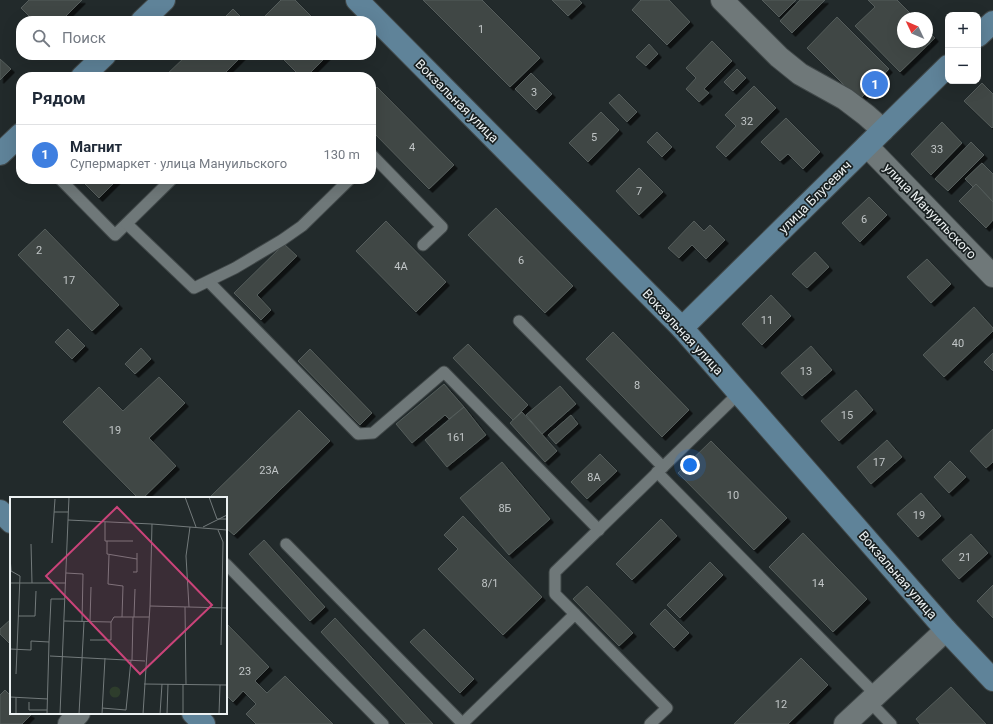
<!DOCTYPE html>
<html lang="ru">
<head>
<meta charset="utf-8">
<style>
	body { margin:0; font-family:Roboto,sans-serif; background:#f2f2f3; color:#1f2937 }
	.controls { position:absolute; right:12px; top:12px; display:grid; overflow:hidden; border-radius:8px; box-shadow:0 4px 16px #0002 }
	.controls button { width:36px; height:36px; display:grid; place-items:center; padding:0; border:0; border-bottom:1px solid #e0e1e3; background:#fff; color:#1f2937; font:20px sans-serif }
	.compass { position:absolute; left:897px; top:12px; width:36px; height:36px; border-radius:50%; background:#fff; box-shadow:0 4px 16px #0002; rotate:314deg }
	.you { position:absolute; left:690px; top:465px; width:14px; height:14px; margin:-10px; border:3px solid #fff; border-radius:50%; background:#1a73e8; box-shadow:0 0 0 6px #1a73e833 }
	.badge { display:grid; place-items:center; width:26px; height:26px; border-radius:50%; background:#2563eb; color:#fff; font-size:13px; font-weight:700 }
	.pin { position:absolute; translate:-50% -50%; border:2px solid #fff; box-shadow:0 1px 4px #0006 }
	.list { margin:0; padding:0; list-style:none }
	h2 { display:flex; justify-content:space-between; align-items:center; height:52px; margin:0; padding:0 16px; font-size:17px }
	h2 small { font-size:13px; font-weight:400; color:#747a83 }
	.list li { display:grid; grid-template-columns:26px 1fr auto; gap:12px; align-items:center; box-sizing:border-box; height:60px; padding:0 16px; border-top:1px solid #e0e1e3 }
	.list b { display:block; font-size:15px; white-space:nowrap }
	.list p { margin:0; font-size:13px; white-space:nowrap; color:#747a83 }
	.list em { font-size:13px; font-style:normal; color:#747a83 }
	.icon { flex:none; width:22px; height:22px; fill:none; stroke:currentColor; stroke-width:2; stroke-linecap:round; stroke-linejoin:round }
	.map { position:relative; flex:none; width:993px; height:724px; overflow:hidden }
	.search { position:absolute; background:#fff; box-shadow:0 4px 16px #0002; left:16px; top:16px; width:360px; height:44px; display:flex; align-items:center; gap:10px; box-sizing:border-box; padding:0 14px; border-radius:16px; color:#747a83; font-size:15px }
	.panel { position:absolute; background:#fff; box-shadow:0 4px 16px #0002; left:16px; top:72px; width:360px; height:112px; border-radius:16px }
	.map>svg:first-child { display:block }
	.building { fill:#3f4745; stroke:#555d5b; filter:url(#shadow) }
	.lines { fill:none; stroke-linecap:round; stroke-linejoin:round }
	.lane-casing { stroke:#414849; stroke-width:13 }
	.street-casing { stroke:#414849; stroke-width:24 }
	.secondary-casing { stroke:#414849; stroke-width:24 }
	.lane { stroke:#6f7879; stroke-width:11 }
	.street { stroke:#6f7879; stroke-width:22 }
	.secondary { stroke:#5f8399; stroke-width:22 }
	.labels { text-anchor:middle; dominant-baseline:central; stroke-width:3.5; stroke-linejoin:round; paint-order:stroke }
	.number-label { font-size:11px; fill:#c1c6c7 }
	.street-label { font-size:13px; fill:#ecf1f2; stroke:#192021 }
	.inset-road { fill:none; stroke:#737a7b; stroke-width:1 }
	.view { fill:#ca4379; fill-opacity:0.15; stroke:#ca4379; stroke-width:2 }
	.inset-edge { fill:none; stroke:#ecf1f2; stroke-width:2 }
</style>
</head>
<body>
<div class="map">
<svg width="993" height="724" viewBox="0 0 993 724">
	<defs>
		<filter id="shadow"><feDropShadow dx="3.5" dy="3.5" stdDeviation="0" flood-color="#0009"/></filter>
	</defs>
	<rect width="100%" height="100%" fill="#222a2b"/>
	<g class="building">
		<polygon points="29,0 82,0 61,21 34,21 21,8"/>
		<polygon points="281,0 295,0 316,21 260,21"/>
		<polygon points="423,0 482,0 540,58 510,87"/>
		<polygon points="552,0 579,0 582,3 568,16"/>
		<polygon points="641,0 669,0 690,22 667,45 632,10"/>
		<polygon points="762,0 796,0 779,17"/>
		<polygon points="800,0 825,0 792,33 780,21"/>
		<polygon points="868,0 897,0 915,18 903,18 903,42 927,42 927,30 935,38 900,72 855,26 875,7"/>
		<polygon points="233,9 245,21 221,21"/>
		<polygon points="837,17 889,69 859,100 807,48"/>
		<polygon points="712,41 732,61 704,89 709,93 699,102 686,89 696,78 686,68"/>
		<polygon points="649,44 658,54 646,66 636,57"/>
		<polygon points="187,55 243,55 221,77 164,77"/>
		<polygon points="279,55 328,55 306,77 301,77"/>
		<polygon points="0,59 11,69 0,80"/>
		<polygon points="737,69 746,78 733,91 724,82"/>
		<polygon points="531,73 552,94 536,110 515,89"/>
		<polygon points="982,83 993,94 993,127 992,128 964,101"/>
		<polygon points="754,86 776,108 726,157 716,147 736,126 725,115"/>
		<polygon points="377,87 454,165 429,189 371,130 371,93"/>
		<polygon points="619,94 637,112 627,122 609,103"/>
		<polygon points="601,112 619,130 588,162 569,143"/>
		<polygon points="786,118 820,152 803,169 788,154 780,161 761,142"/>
		<polygon points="942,122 962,143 931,175 911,154"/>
		<polygon points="657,132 672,147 662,157 647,142"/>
		<polygon points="971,142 984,155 948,191 935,179"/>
		<polygon points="982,163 993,174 993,202 976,184 973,187 965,179"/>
		<polygon points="639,168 663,192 639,215 616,191"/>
		<polygon points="80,179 118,179 99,198"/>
		<polygon points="976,184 993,202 993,220 986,228 959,201"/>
		<polygon points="869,197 887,215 860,242 842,223"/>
		<polygon points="496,208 573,286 545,313 468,235"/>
		<polygon points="386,221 446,282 416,312 356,251"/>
		<polygon points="694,221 704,231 710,225 725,240 706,259 692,245 679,258 668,248"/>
		<polygon points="45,229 119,305 92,331 18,255"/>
		<polygon points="284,244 297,256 257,295 271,310 261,320 234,293"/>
		<polygon points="815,252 829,267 807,288 792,274"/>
		<polygon points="927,259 951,284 931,303 907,277"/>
		<polygon points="771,295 791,316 762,345 742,324"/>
		<polygon points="974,307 993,328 993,331 944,377 923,355"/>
		<polygon points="68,329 85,346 72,359 55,342"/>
		<polygon points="613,332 689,410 662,437 586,359"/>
		<polygon points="468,344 528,405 513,420 453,358"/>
		<polygon points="811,346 832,370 802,396 781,373"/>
		<polygon points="141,348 151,359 135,374 125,364"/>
		<polygon points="310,349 372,413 360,425 298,361"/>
		<polygon points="993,353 993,371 984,362"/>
		<polygon points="159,377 185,403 149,438 176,466 143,498 138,498 63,422 99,387 123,411"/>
		<polygon points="444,384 464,407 449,419 445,415 412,443 396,424"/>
		<polygon points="560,386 576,404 542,434 526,415"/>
		<polygon points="856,390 873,410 839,441 821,421"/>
		<polygon points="464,407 486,435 447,467 425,440"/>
		<polygon points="299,410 330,441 234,535 226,528 226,498 209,498"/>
		<polygon points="522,412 557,451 545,462 510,423"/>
		<polygon points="571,415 578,424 556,444 548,435"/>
		<polygon points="993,429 993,462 986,468 970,451"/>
		<polygon points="887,440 902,457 871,484 857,467"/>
		<polygon points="711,441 787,518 754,550 678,473"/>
		<polygon points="600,454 617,471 587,499 571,482"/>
		<polygon points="950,461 966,477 949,493 934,477"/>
		<polygon points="502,462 550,519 509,555 460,498"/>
		<polygon points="921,493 941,516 918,537 897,514"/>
		<polygon points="463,516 542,597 503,635 438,569 458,549 444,535"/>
		<polygon points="661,519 677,536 632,580 616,564"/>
		<polygon points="803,533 867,599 833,632 769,567"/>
		<polygon points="971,534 988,553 959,579 942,560"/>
		<polygon points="264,540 325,607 310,621 249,554"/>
		<polygon points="710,562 723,575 680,618 667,605"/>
		<polygon points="993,585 993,618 977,601"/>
		<polygon points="587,586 633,633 619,646 573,599"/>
		<polygon points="665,609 689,633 674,648 650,624"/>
		<polygon points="335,618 433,724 406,724 321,632"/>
		<polygon points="11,619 11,645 0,634 0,629"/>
		<polygon points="226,623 269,667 255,681 267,693 285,676 333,724 256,724 246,714 256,704 243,691 233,702 226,695"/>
		<polygon points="424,629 474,679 460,693 410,642"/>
		<polygon points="801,658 828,685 788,724 734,724"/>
		<polygon points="951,687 986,724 920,724 916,719"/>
		<polygon points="5,690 11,696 11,713 28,713 31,715 22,724 0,724 0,695"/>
	</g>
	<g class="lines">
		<g class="lane-casing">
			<g id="lane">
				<polyline points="371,154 442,227 423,245"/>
				<polyline points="60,179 115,235 172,179"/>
				<polyline points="127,224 194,288 235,268 282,240 302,226 350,179"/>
				<polyline points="209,282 358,434 373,433 444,372 599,530"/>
				<polyline points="519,321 663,467"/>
				<polyline points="657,472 876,695"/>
				<polyline points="286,544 463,724"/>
				<polyline points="226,564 383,724"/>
				<polyline points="575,614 555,594 555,572 739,393"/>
				<polyline points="869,701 891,724"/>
				<polyline points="462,724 575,614 667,708 650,724"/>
			</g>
		</g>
		<g class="street-casing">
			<g id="street">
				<polyline points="722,0 779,57 800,74 845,99 866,115 883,130"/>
				<polyline points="867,146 993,276"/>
				<polyline points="69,724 79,713"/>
				<polyline points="845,724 946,630"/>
			</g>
		</g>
		<g class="secondary-casing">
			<g id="secondary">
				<polyline points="357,0 682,328 946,630 993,680"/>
				<polyline points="142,21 164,0"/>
				<polyline points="978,36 993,22"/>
				<polyline points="82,77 105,55"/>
				<polyline points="0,154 21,134"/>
				<polyline points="682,328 948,66"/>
				<polyline points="0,511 11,522"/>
				<polyline points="193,713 204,724"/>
			</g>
		</g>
		<use href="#lane" class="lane"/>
		<use href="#street" class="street"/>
		<use href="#secondary" class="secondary"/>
	</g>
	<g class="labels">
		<g class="number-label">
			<text x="481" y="29">1</text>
			<text x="534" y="92">3</text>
			<text x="747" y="121">32</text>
			<text x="594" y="137">5</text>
			<text x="412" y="147">4</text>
			<text x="937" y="149">33</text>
			<text x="639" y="191">7</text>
			<text x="864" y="219">6</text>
			<text x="39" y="250">2</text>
			<text x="521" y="260">6</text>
			<text x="401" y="266">4А</text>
			<text x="69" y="280">17</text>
			<text x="767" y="320">11</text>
			<text x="958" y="343">40</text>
			<text x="806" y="371">13</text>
			<text x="637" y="385">8</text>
			<text x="847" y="415">15</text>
			<text x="115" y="430">19</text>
			<text x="456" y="437">161</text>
			<text x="879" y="462">17</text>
			<text x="269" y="470">23А</text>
			<text x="594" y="477">8А</text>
			<text x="733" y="495">10</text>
			<text x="505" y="508">8Б</text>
			<text x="919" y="515">19</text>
			<text x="965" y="557">21</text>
			<text x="490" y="583">8/1</text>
			<text x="818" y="583">14</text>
			<text x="245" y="671">23</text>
			<text x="781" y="704">12</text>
		</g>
		<g class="street-label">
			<text transform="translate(457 101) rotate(45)">Вокзальная улица</text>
			<text transform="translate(815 197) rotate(-45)">улица Блусевич</text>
			<text transform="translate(930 211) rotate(46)">улица Мануильского</text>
			<text transform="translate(683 332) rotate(47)">Вокзальная улица</text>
			<text transform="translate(898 575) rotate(49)">Вокзальная улица</text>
		</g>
	</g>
	<g transform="translate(10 497)">
		<rect width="217" height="217" fill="#222a2b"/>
		<path d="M99.5 195a5.5 5.5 0 1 1 11 0a5.5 5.5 0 1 1-11 0Z" fill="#2e3d2c"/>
		<path class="inset-road" d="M59 0 58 23 142 27 140 109 217 111M175 0 186 30M199 0 207 22H217M44 15H58M95 25V44H123M142 27 217 33M193 30 217 18M208 33 213 45 211 148M97 44V57L127 62M42 46 45 2M21 47 22 86M99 58 98 87 113 89 112 120M0 59 1 74 10 79 6 177M123 75H127V56M56 76 73 77 72 125M0 86H56M175 110 176 187M179 110 176 59 180 30M8 119H25L26 94M124 120 125 92M54 124 101 125V143H80M80 125 81 90M101 125 104 120H139M0 152 21 153V144L39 145 41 102H55M40 159 135 164M122 163 123 120M134 187 217 188M0 200 38 202M19 205V213H37M92 211 116 213 121 163M6 217V200M37 217 39 145M50 217 58 23M69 217 74 125M92 217 95 161M133 217 140 109M150 217 152 187M157 217 158 187M173 217V187M209 217 210 188"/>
		<path class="view" d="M107 10 202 108 130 177 36 79Z"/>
		<rect width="217" height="217" class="inset-edge"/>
	</g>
</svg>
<div class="controls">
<button>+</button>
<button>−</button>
</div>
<svg class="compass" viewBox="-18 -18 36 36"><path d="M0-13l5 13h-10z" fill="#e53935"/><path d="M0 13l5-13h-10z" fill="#747a83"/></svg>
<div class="you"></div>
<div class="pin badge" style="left:875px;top:84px;background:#3f7fe0">1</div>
<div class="search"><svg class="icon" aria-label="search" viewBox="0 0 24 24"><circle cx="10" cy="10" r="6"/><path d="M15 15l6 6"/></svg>Поиск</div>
<section class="panel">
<h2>Рядом<small></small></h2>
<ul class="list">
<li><span class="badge" style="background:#3f7fe0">1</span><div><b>Магнит</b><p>Супермаркет · улица Мануильского</p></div><em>130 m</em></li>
</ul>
</section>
</div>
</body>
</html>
